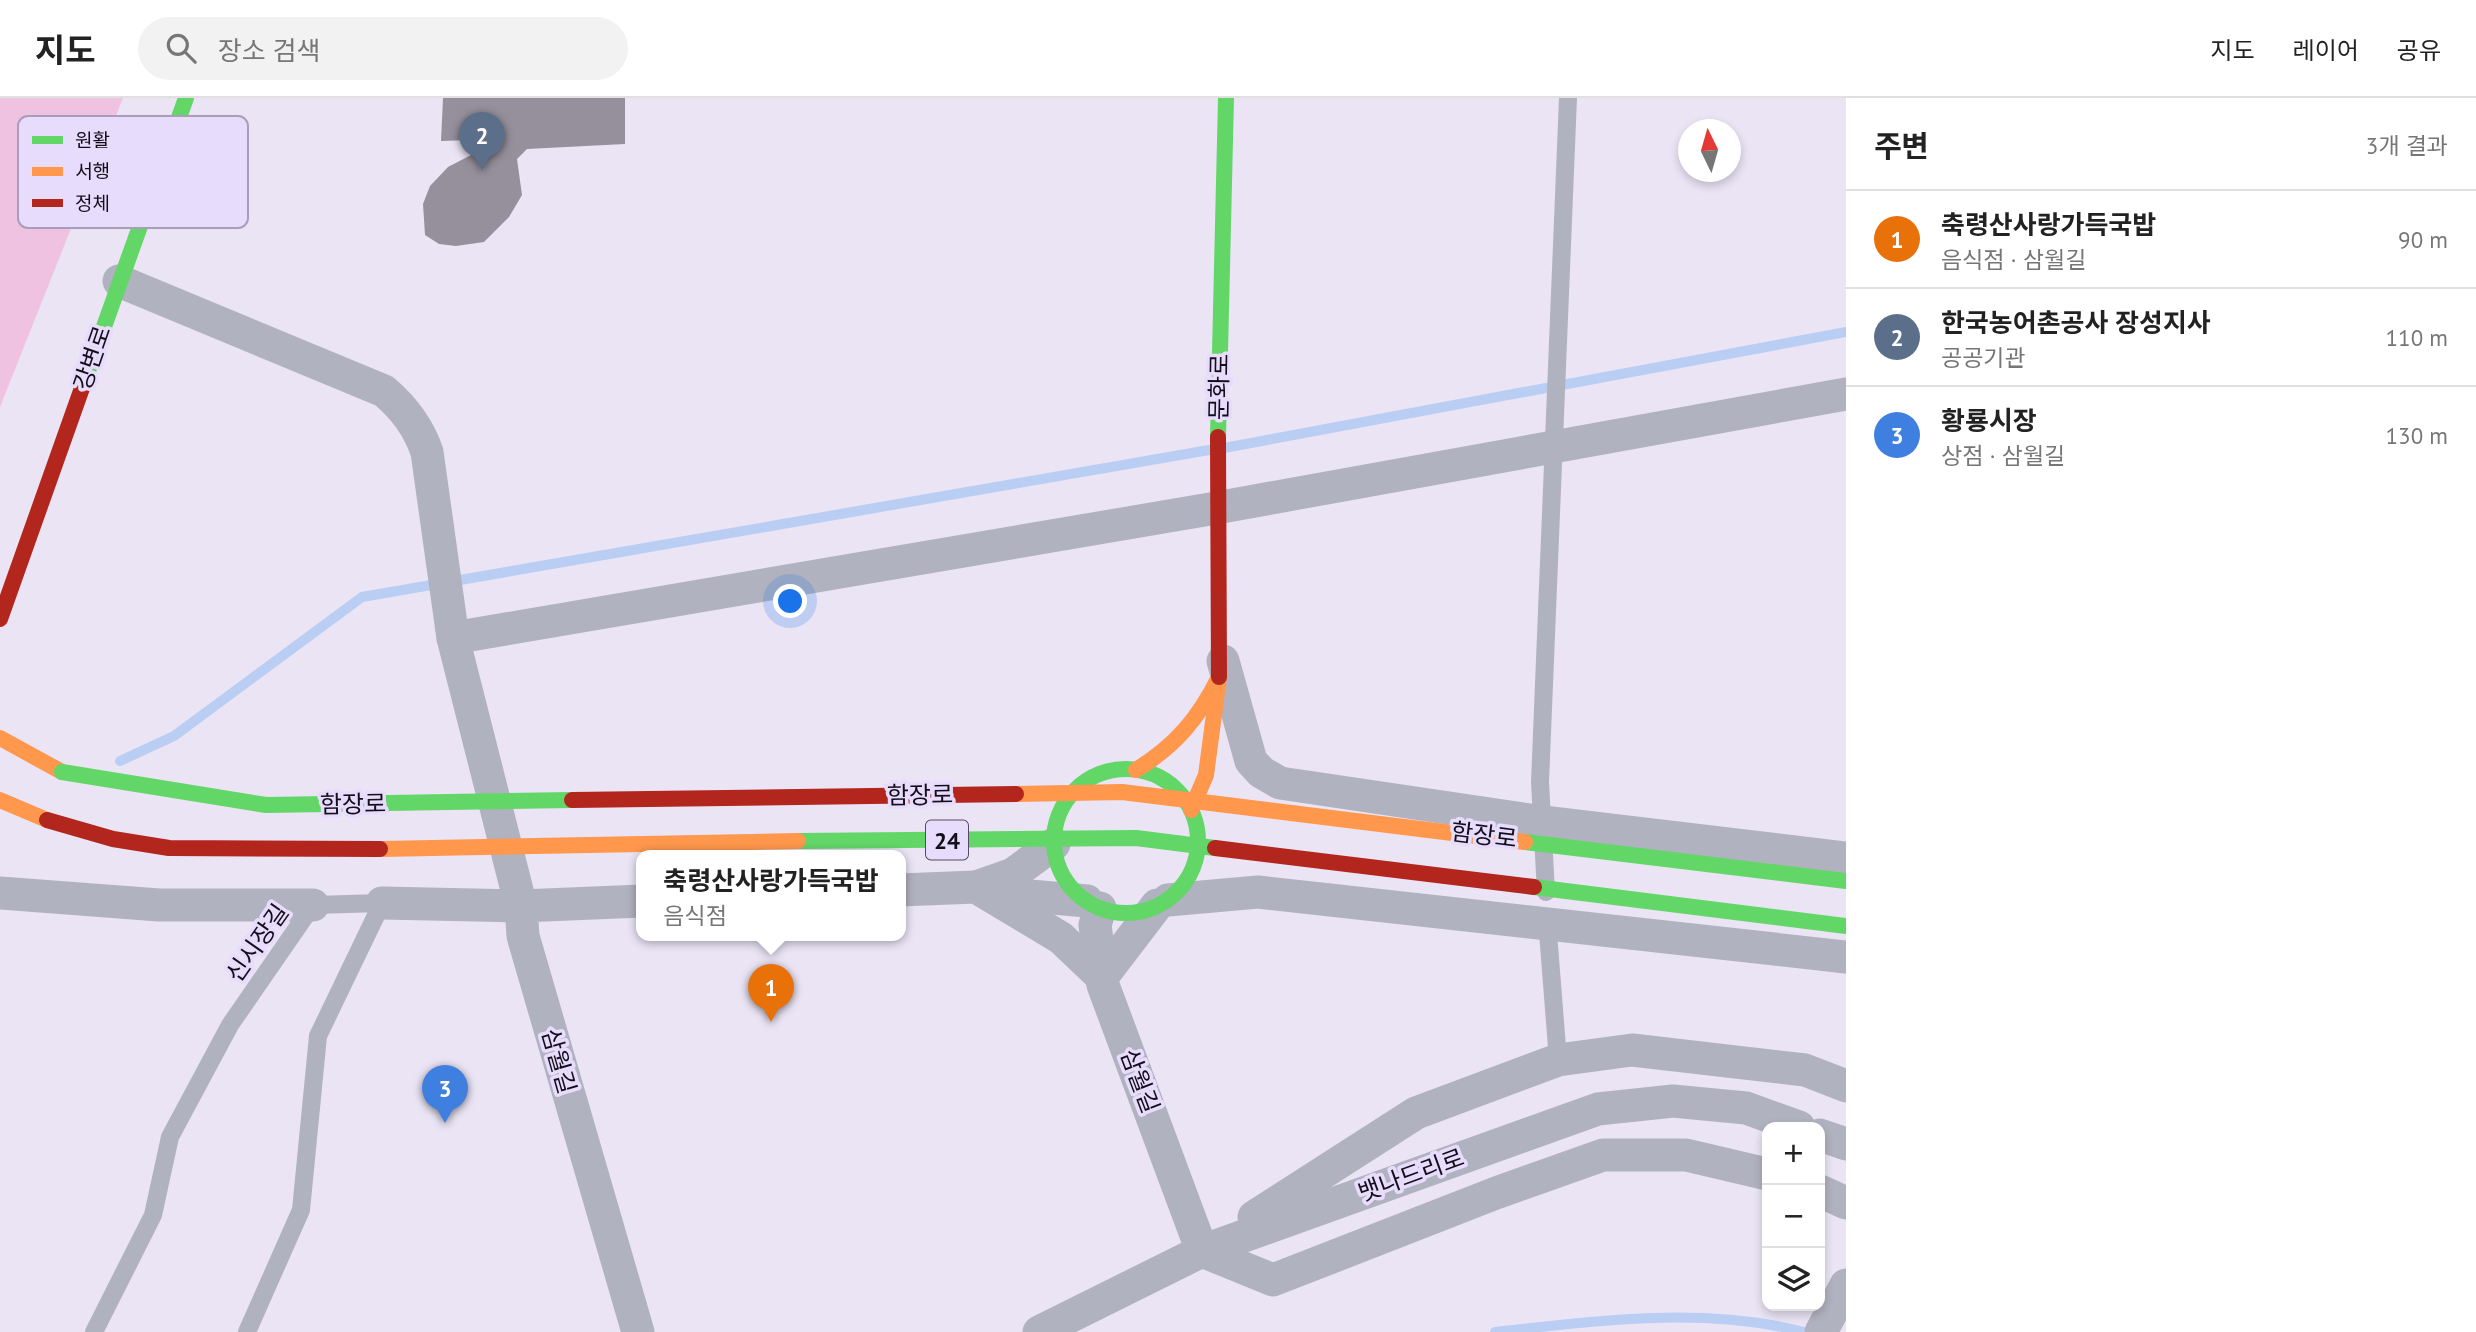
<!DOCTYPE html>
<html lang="ko">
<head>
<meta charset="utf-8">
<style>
	body { margin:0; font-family:"PT Sans","Noto Sans KR",sans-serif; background:#f2f2f2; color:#222 }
	.controls { position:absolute; right:21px; bottom:21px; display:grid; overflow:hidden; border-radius:14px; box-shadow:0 4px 10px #0003 }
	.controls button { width:63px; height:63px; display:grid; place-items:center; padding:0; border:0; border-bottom:2px solid #e0e0e0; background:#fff; color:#222; font:35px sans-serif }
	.compass { position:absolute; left:1678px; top:21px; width:63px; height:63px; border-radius:50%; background:#fff; box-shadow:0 4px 10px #0003; rotate:355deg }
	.you { position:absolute; left:791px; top:504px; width:24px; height:24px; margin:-18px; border:5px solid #fff; border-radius:50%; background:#1a73e8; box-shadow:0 0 0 10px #1a73e833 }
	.badge { display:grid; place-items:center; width:46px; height:46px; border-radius:50%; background:#5e5a67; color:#fff; font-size:23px; font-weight:700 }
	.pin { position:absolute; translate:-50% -58px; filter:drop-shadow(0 2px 4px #0008) }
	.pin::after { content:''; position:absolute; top:37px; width:24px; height:21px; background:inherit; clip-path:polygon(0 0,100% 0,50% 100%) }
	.popup { position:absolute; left:636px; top:752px; width:270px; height:91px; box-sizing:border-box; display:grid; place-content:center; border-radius:14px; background:#fff; filter:drop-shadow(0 2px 5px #0005); font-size:23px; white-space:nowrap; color:#767676 }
	.popup b { font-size:26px; color:#222 }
	.popup::after { content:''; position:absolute; left:50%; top:100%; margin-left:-14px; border:14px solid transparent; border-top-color:#fff }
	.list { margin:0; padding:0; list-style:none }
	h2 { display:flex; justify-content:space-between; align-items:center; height:91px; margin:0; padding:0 28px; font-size:30px }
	h2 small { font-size:23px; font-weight:400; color:#767676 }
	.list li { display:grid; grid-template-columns:46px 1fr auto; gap:21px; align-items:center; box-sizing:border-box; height:98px; padding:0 28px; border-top:2px solid #e0e0e0 }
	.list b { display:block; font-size:26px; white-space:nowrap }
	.list p { margin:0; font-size:23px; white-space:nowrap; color:#767676 }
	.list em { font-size:23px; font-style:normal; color:#767676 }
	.icon { flex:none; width:38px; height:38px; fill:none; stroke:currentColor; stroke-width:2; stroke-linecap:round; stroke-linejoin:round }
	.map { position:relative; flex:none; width:1846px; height:1234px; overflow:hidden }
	header { display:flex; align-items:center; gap:42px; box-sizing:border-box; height:98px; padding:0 35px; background:#fff; border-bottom:2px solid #e0e0e0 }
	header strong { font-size:33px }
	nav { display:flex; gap:38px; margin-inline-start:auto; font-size:24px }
	.search { width:490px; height:63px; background:#f2f2f2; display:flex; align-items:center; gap:18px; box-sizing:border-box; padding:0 24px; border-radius:38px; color:#767676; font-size:26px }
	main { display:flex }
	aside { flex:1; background:#fff }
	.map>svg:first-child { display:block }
	.green { fill:#f0c2e1 }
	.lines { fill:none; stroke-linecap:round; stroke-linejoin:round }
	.stream { stroke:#bacef4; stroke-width:10 }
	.building { fill:#96909c }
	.lane { stroke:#b1b2bf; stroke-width:18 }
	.street { stroke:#b1b2bf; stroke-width:33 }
	.fast { stroke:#63d668; stroke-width:16 }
	.slow { stroke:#ff974d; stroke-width:16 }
	.jam { stroke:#b3261e; stroke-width:16 }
	.fast-bridge { stroke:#63d668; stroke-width:16 }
	.slow-bridge { stroke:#ff974d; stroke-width:16 }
	.jam-bridge { stroke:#b3261e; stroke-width:16 }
	.labels { text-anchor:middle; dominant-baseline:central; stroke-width:7; stroke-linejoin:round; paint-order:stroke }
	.shield { fill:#e8dcfd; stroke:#534c5e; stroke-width:2 }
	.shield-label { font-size:23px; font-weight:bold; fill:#130f1a }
	.street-label { font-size:24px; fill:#130f1a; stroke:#e8dcfd }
	.key { fill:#e8dcfd; stroke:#a89eb9; stroke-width:2 }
	.key-label { font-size:19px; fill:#130f1a }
</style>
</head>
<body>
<header>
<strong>지도</strong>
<div class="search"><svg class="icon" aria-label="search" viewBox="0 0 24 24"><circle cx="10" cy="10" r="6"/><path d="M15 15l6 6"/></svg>장소 검색</div>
<nav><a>지도</a><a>레이어</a><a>공유</a></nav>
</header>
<main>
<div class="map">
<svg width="1846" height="1234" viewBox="0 0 1846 1234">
	<rect width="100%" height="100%" fill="#eae4f5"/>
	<polygon class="green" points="0,0 123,0 0,309"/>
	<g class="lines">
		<g class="stream">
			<polyline points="1224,350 1846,234"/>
			<polyline points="120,663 174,638 362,499 1209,352"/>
			<path d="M1495 1234C1598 1223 1702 1208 1804 1234"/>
		</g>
	</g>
	<polygon class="building" points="443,0 625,0 625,46 527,51 517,61 522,97 509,119 484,144 456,148 439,146 425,137 423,106 430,88 448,69 473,56 471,42 441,43"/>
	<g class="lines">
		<g class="lane">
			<polyline points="1546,794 1540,684 1568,0"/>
			<polyline points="1547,822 1558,962"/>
			<polyline points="94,1234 153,1117 170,1039 230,927 313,807 382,805 318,938 301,1112 247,1234"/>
		</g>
		<g class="street">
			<path d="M119 183 384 293C404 310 418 328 427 354L453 540 521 808 382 805"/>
			<polyline points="453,540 1216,410 1846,296"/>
			<polyline points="1223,563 1251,663 1261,674 1280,685 1543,724 1846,760"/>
			<polyline points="1054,746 1013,776 976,789 1030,798 1087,803"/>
			<polyline points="900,792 976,789 1061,840 1102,879 1157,807"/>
			<polyline points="0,795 159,807 313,807"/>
			<polyline points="1168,802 1258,794 1846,859"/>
			<polyline points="1100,810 1095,827 1103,887 1202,1153"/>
			<polyline points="1820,1037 1846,1046"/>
			<polyline points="1820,1093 1846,1105"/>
			<polyline points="1254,1119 1416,1015 1558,962 1632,952 1805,972 1846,988"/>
			<polyline points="1202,1153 1273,1182 1496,1095 1603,1057 1686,1057 1767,1076"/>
			<polyline points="638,1234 523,838 521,808 642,803"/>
			<polyline points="1039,1234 1202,1153 1598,1011 1673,1003 1746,1010 1799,1029"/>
			<polyline points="1821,1234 1846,1187"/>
		</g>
		<g class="fast">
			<polyline points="82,290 186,0"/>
			<polyline points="1218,339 1226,0"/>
			<circle cx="1126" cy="743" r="72"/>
		</g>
		<g class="slow">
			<polyline points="0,640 62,674"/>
			<path d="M1136 672C1175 648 1199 620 1219 579L1206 677 1191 712"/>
			<polyline points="0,702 47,722"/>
		</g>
		<g class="jam">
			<polyline points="1218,339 1219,579"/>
			<polyline points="0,521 82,290"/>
		</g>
		<g class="fast-bridge">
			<polyline points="62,674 266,707 572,702"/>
			<polyline points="798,743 1136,740 1215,750"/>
			<polyline points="1525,744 1846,783"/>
			<polyline points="1534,789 1846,828"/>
		</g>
		<g class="slow-bridge">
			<polyline points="1016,696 1122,694 1525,744"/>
			<polyline points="380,751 798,743"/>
		</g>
		<g class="jam-bridge">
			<polyline points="572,702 1016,696"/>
			<polyline points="47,722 113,741 169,750 380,751"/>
			<polyline points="1215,750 1534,789"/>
		</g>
	</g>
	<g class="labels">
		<rect class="shield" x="926" y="722.5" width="42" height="39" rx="5"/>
		<g class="shield-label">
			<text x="947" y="742">24</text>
		</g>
		<g class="street-label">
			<text transform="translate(92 260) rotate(-71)">강변로</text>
			<text transform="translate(1219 289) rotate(-89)">문화로</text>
			<text transform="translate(920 697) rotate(-1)">함장로</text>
			<text transform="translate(353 706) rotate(-1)">함장로</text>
			<text transform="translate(1484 737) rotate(7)">함장로</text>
			<text transform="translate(257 845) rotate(-55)">신시장길</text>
			<text transform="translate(559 963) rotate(74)">삼월길</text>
			<text transform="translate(1140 983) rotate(69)">삼월길</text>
			<text transform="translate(1411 1077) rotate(-20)">뱃나드리로</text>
		</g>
	</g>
	<rect x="18" y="18" width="230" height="112" rx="10" class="key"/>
	<rect x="32" y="38" width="31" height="8" fill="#63d668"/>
	<rect x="32" y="69" width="31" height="9" fill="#ff974d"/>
	<rect x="32" y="101" width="31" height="8" fill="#b3261e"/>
	<g class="key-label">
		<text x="75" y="49">원활</text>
		<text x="75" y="80">서행</text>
		<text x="75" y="112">정체</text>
	</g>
</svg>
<div class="controls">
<button>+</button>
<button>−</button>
<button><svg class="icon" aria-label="layers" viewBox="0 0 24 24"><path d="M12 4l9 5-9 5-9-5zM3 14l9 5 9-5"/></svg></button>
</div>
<svg class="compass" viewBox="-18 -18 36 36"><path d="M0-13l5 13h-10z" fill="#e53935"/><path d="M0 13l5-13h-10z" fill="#767676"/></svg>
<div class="you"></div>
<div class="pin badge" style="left:771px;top:924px;background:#e8710a">1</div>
<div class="popup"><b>축령산사랑가득국밥</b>음식점</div>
<div class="pin badge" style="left:482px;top:72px;background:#5c6f8a">2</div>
<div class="pin badge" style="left:445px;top:1025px;background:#3f7fe0">3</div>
</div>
<aside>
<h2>주변<small>3개 결과</small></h2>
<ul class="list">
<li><span class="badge" style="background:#e8710a">1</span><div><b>축령산사랑가득국밥</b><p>음식점 · 삼월길</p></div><em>90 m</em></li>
<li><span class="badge" style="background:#5c6f8a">2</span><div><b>한국농어촌공사 장성지사</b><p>공공기관</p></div><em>110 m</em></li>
<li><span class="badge" style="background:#3f7fe0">3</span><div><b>황룡시장</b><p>상점 · 삼월길</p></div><em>130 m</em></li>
</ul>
</aside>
</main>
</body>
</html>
